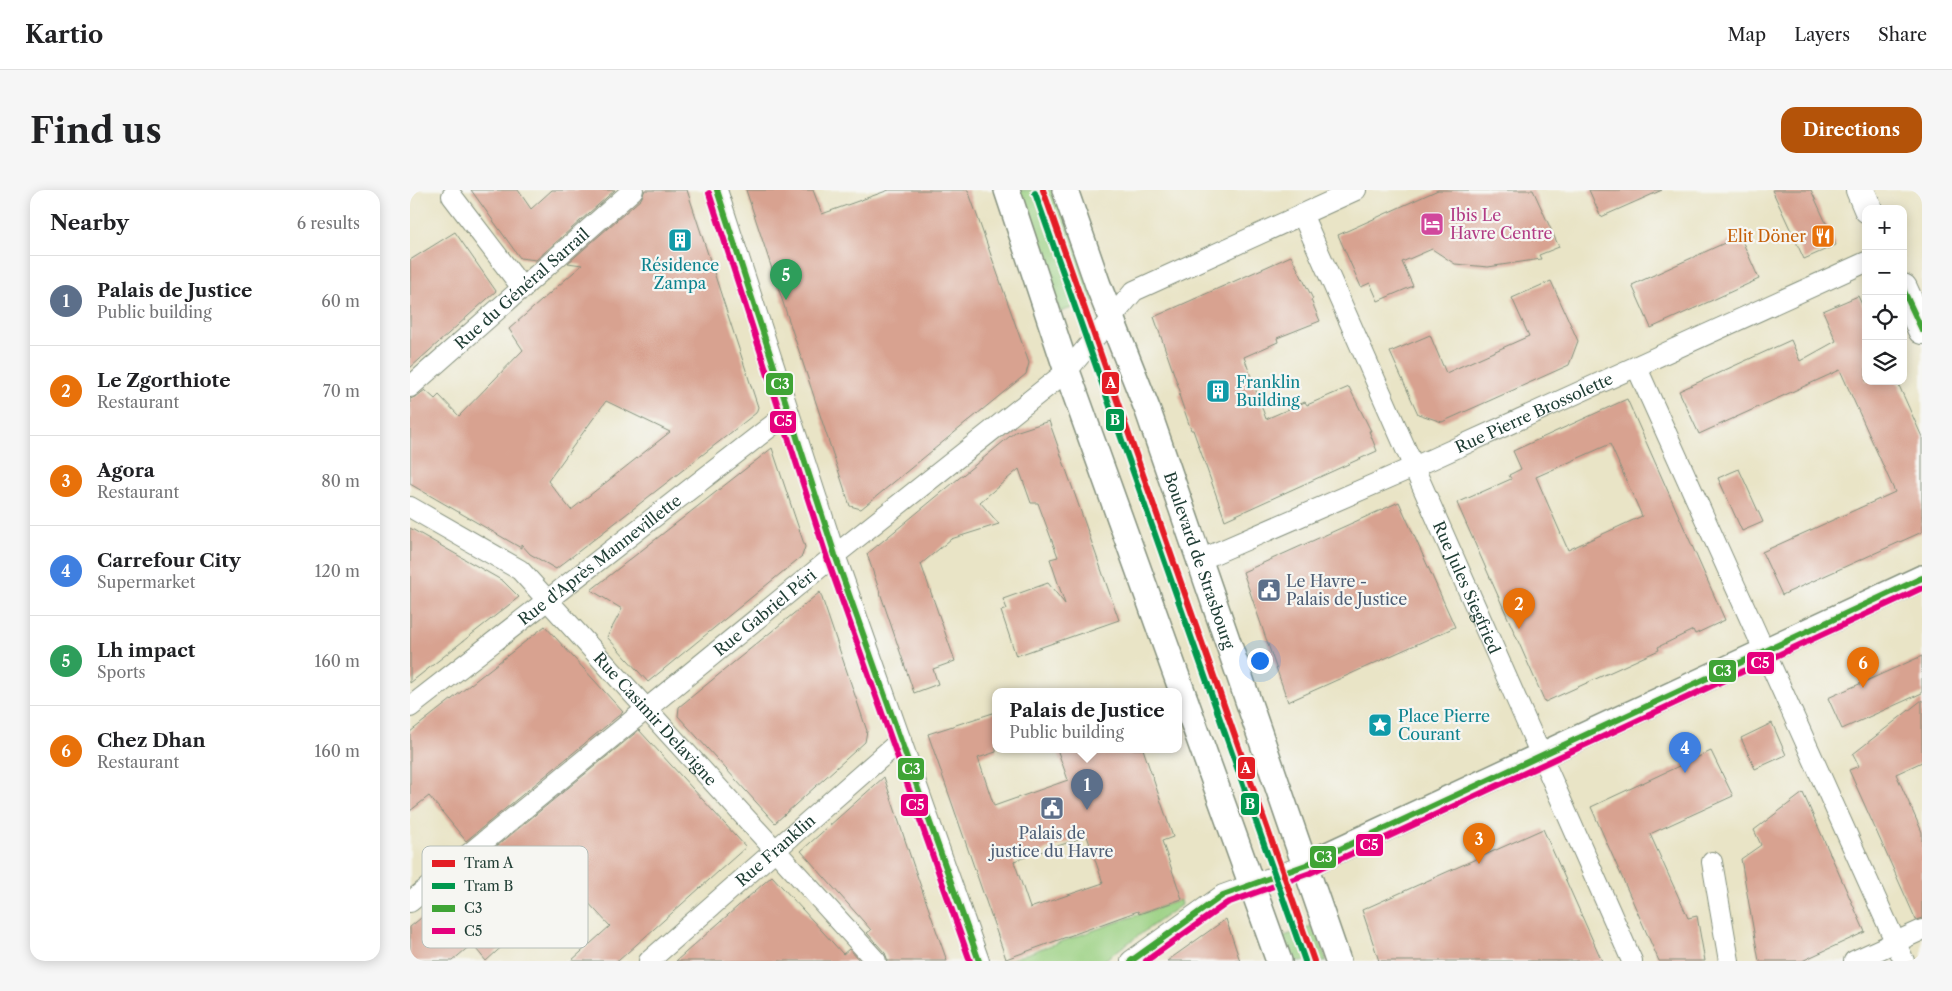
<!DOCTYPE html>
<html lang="en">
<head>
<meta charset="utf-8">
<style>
	body { margin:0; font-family:"Libre Caslon Text",serif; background:#f6f6f6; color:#202124 }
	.controls { position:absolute; right:15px; top:15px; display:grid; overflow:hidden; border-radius:10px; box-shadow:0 2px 12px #0003 }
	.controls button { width:45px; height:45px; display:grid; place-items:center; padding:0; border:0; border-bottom:1px solid #e0e0e0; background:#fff; color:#202124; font:25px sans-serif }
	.you { position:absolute; left:849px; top:470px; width:18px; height:18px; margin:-12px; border:4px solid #fff; border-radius:50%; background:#1a73e8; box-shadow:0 0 0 8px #1a73e833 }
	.badge { display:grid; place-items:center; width:32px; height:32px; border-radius:50%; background:#b45309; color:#fff; font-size:16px; font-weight:700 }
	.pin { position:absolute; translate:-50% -41px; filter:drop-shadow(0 1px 2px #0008) }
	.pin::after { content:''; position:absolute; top:26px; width:18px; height:15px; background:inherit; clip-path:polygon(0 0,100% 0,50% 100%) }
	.popup { position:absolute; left:582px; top:498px; width:190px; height:65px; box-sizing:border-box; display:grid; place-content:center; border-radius:10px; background:#fff; filter:drop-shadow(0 1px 4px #0005); font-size:16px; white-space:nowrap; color:#757577 }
	.popup b { font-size:19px; color:#202124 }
	.popup::after { content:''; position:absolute; left:50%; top:100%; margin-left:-10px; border:10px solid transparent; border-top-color:#fff }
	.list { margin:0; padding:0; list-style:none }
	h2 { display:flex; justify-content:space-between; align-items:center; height:65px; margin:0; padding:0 20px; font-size:21px }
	h2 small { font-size:16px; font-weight:400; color:#757577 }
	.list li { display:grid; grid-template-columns:32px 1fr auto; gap:15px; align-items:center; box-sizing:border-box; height:90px; padding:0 20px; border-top:1px solid #e0e0e0 }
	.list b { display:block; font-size:19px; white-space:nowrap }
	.list p { margin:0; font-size:16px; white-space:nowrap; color:#757577 }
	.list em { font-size:16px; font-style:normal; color:#757577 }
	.icon { flex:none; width:28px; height:28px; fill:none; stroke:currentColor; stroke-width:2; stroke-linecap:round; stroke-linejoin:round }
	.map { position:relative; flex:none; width:1512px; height:771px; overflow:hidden; border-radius:15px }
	header { display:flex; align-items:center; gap:30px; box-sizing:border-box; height:70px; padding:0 25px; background:#fff; border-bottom:1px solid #e0e0e0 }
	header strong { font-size:24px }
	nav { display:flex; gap:28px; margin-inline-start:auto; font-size:18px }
	.intro { display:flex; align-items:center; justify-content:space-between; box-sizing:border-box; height:120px; padding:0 30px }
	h1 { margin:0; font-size:35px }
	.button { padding:12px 22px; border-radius:15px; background:#b45309; color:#fff; font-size:18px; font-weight:700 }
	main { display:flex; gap:30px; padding:0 30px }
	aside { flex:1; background:#fff; border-radius:15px; box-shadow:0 2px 12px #0003 }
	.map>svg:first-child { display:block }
	.green { fill:#9ad081; stroke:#5c865a }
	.building { fill:#d8a290; fill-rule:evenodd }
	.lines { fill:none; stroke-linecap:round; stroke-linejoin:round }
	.minor-casing { stroke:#84907d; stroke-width:22 }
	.tertiary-casing { stroke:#84907d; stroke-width:28 }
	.primary-casing { stroke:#84907d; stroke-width:30 }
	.minor { stroke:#fff; stroke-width:20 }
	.tertiary { stroke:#fff; stroke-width:25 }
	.primary { stroke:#fff; stroke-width:28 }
	.bus-1-casing { stroke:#f6f6f2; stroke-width:10 }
	.bus-2-casing { stroke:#f6f6f2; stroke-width:10 }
	.bus-1 { stroke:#3fa435; stroke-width:6 }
	.bus-2 { stroke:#e5007d; stroke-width:6 }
	.tram-1-casing { stroke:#f6f6f2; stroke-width:10 }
	.tram-2-casing { stroke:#f6f6f2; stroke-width:10 }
	.tram-1 { stroke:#e41e25; stroke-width:6 }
	.tram-2 { stroke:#00984e; stroke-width:6 }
	.labels { text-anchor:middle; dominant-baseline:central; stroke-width:4.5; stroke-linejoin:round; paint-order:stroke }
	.hotel-label { font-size:16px; fill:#b23c85; stroke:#f6f6f2; text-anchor:start }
	.food-label { font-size:16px; fill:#c56008; stroke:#f6f6f2; text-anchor:end }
	.culture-label { font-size:16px; fill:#0d838f; stroke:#f6f6f2; text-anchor:start }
	.street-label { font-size:16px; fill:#1f3d34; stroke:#f6f6f2 }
	.service-label { font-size:16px; fill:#4e5e75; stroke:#f6f6f2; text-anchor:start }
	.key { fill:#f6f6f2; stroke:#b6beb9; stroke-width:1 }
	.key-label { font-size:14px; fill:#1f3d34 }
	.line-badge { stroke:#f6f6f2; stroke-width:2 }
	.badge-label { font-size:14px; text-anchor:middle; font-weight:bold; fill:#fff }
</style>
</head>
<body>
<header>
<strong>Kartio</strong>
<nav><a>Map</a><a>Layers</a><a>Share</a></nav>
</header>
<div class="intro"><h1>Find us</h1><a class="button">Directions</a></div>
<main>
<aside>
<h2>Nearby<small>6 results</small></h2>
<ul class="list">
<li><span class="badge" style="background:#5c6f8a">1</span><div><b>Palais de Justice</b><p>Public building</p></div><em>60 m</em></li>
<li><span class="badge" style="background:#e8710a">2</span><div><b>Le Zgorthiote</b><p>Restaurant</p></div><em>70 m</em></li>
<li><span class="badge" style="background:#e8710a">3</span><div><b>Agora</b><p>Restaurant</p></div><em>80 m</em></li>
<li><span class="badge" style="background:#3f7fe0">4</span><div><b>Carrefour City</b><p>Supermarket</p></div><em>120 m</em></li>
<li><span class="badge" style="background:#2e9e5b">5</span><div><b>Lh impact</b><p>Sports</p></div><em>160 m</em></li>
<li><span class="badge" style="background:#e8710a">6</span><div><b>Chez Dhan</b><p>Restaurant</p></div><em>160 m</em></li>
</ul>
</aside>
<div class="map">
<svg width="1512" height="771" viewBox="0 0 1512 771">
	<rect width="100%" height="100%" fill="#f6f6f2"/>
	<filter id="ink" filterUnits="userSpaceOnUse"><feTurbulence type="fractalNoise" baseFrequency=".02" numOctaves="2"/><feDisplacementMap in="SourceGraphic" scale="10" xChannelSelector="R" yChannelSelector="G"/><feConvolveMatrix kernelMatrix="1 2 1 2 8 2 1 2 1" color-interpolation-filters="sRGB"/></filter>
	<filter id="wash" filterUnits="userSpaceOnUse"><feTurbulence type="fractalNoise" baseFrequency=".0096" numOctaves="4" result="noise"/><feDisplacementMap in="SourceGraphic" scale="20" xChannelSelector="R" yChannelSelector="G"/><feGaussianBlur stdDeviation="1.12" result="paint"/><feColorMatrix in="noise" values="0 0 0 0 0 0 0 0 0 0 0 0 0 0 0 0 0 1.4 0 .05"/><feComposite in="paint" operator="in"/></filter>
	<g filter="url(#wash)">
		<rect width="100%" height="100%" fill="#e9e4c6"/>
		<g class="green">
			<polygon points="607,0 648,0 686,110 650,122"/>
			<polygon points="770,710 771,715 693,771 596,771"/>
			<polygon points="904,735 917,771 877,771 869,748"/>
		</g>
		<g id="blocks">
			<g class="building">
				<polygon points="61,0 108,0 121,19 142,0 205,0 126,70 110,68"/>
				<path d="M235 0H277L348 217 346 223 146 379 120 364 111 354V358L0 294V209L7 206 15 200 25 209 29 205 49 226 113 160 99 139 172 75 158 73 231 9ZM196 211 260 242 161 320 138 291Z"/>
				<polygon points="336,0 403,0 412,24 479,0 558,0 619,173 616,184 451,319 440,316"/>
				<polygon points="1028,0 1123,0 1149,57 1129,65 1131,69 1078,77 1045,74 1022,59 992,72 1003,96 968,111 960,93 951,97 928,45"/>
				<polygon points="1179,0 1252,0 1191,27"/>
				<polygon points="1362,0 1401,0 1426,55 1394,69"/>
				<polygon points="45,42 86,101 0,178 0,70"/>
				<polygon points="1330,46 1349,89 1241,138 1222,95"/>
				<polygon points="881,66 903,109 901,110 910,131 867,148 868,152 834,167 856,229 895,212 897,215 939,197 961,241 959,241 967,261 815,330 783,240 781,240 769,205 771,204 744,127"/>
				<polygon points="1141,91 1168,151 1159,175 1032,232 1008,224 980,162 1020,145 1036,183 1119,146 1102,108"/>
				<polygon points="1448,106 1456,123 1456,191 1487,191 1512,247 1512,342 1372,405 1352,362 1485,302 1430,180 1289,244 1269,201 1381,150 1390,171 1426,151 1413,121"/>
				<path d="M1217 209 1315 430 1285 444 1283 440 1248 457 1249 460 1135 512 1047 313 1101 289 1099 285 1111 279 1103 261ZM1200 254 1232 326 1158 360 1126 287Z"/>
				<polygon points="639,231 709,430 606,466 591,421 597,419 593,409 638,393 655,414 640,369 648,367 628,313 621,313 609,279 570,312 589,334 541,349 511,374 545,471 523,479 528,494 504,503 457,364 605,242"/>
				<polygon points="362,258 395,357 392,366 238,492 197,447 212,419 181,400"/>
				<polygon points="1329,279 1353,332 1332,341 1308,288"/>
				<polygon points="989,312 1045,437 878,512 833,382"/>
				<polygon points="0,338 93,391 109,407 0,493"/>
				<polygon points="410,402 457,541 455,552 365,633 268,526 269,517"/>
				<polygon points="135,436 213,522 56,651 19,606 0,621 0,542"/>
				<polygon points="1512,466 1512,503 1432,539 1418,508"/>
				<polygon points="1512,510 1512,572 1486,584 1512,642 1512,728 1506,730 1439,580 1449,576 1443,564"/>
				<path d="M586 522V562L568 568 584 616 658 590 647 559H733L763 647 752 651 772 709 729 724 728 721 596 769 518 544ZM677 646 693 693 620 718 604 671Z"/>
				<polygon points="1362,533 1376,565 1345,579 1331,548"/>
				<polygon points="229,540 336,657 208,771 161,771 200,736 161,694 76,771 62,754 42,771 0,771 0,737 76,675 71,669"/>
				<polygon points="1301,561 1323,606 1240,644 1278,728 1287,726 1295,771 1249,771 1181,617"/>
				<polygon points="474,587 503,674 537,771 478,771 475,763 457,743 461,740 391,661"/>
				<polygon points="1393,603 1455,742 1392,771 1349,771 1331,669 1351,655 1344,640"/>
				<polygon points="1133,639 1192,771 969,771 952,720"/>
				<polygon points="362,686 433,764 439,759 450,771 266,771"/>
				<polygon points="816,729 830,771 757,771"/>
			</g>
		</g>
	</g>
	<g filter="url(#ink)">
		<use href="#blocks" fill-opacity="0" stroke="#84907d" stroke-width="1"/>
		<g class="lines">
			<g class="minor-casing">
				<g id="minor">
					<polyline points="307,0 425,365 569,771"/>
					<polyline points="42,6 113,99"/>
					<path id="s1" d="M892 24 1222 771"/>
					<polyline points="1227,178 1494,771"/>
					<path id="s2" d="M0 197 223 0"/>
					<path id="s3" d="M0 317 110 380 466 771"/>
					<path id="s4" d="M790 370 1022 269 1456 72"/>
					<path id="s5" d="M0 517 378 223"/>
					<polyline points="1302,672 1319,771"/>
					<path id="s6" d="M0 712 425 365 657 181 724 101 946 0"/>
					<path id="s7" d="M239 771 491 550"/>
					<polyline points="721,771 813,705 896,675"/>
					<polyline points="1444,771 1512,740"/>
				</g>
			</g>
			<g class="tertiary-casing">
				<g id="tertiary">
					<polyline points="597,0 657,181 869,771"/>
					<path id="s8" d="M655 0 688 95 738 221 928 771"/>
					<polyline points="896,675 1512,388"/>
				</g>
			</g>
			<g class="primary-casing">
				<g id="primary">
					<polyline points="1450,0 1458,19"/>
					<polyline points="1493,98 1512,140"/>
				</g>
			</g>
			<use href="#minor" class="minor"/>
			<use href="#tertiary" class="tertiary"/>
			<use href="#primary" class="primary"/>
			<g class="bus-1-casing">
				<g id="bus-1">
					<polyline points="307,0 425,365 569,771"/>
					<polyline points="1493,99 1512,140"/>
					<polyline points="721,771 813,705 896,675 1512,388"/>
				</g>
			</g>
			<g class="bus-2-casing">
				<g id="bus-2">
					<polyline points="299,3 417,368 560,771"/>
					<polyline points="736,771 817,713 900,683 1512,398"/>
				</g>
			</g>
			<use href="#bus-1" class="bus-1"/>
			<use href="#bus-2" class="bus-2"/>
			<g class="tram-1-casing">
				<polyline id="tram-1" points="633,0 904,771"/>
			</g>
			<g class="tram-2-casing">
				<polyline id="tram-2" points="625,3 895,771"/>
			</g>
			<use href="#tram-1" class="tram-1"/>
			<use href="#tram-2" class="tram-2"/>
		</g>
	</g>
	<defs>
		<g id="hotel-square" transform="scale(1.25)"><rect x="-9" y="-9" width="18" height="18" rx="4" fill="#d1479c" stroke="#f6f6f2"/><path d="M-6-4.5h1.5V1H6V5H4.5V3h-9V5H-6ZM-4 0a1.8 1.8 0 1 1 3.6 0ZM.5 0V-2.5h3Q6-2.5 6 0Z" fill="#fff"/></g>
		<g id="restaurant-square" transform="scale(1.25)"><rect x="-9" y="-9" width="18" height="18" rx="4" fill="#e8710a" stroke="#f6f6f2"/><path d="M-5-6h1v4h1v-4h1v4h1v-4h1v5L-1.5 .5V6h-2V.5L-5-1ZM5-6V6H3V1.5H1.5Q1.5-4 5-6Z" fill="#fff"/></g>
		<g id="building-square" transform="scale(1.25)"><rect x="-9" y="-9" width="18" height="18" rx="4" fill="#0f9aa8" stroke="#f6f6f2"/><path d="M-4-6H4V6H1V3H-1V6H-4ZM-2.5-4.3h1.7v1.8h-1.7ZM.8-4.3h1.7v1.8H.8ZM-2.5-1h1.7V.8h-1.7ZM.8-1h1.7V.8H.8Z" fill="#fff"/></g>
		<g id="civic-square" transform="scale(1.25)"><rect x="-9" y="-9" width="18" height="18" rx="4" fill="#5c6f8a" stroke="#f6f6f2"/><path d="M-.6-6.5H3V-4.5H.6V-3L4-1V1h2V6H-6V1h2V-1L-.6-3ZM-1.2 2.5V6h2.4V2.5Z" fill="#fff"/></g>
		<g id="sight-square" transform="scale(1.25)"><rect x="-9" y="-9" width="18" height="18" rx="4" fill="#0f9aa8" stroke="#f6f6f2"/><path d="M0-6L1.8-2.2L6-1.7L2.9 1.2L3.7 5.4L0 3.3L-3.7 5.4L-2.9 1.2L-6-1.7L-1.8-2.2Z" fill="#fff"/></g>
	</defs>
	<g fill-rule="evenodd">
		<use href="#hotel-square" x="1022" y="34"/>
		<use href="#restaurant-square" x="1413" y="46"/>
		<use href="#building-square" x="270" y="50"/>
		<use href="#building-square" x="808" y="201"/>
		<use href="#civic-square" x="859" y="400"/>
		<use href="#sight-square" x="970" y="535"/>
		<use href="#civic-square" x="642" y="618"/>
	</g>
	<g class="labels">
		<g class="hotel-label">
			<text x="1040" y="25">Ibis Le<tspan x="1040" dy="18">Havre Centre</tspan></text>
		</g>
		<g class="food-label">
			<text x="1396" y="46">Elit Döner</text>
		</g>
		<g class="culture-label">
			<text x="270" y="75" text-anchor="middle">Résidence<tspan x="270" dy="18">Zampa</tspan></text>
			<text x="826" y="192">Franklin<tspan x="826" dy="18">Building</tspan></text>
			<text x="988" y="526">Place Pierre<tspan x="988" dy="18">Courant</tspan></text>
		</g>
		<g class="street-label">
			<text stroke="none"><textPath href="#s2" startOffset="149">Rue du Général Sarrail</textPath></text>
			<text stroke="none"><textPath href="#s4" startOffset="365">Rue Pierre Brossolette</textPath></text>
			<text stroke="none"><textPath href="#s5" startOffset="240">Rue d'Après Mannevillette</textPath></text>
			<text stroke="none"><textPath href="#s8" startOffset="394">Boulevard de Strasbourg</textPath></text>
			<text stroke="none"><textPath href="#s1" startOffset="408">Rue Jules Siegfried</textPath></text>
			<text stroke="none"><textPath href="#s6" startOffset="458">Rue Gabriel Péri</textPath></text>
			<text stroke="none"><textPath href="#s3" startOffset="328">Rue Casimir Delavigne</textPath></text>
			<text stroke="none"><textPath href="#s7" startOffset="168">Rue Franklin</textPath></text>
		</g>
		<g class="service-label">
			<text x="876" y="391">Le Havre -<tspan x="876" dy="18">Palais de Justice</tspan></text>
			<text x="642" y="643" text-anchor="middle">Palais de<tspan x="642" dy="18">justice du Havre</tspan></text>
		</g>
	</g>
	<rect x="12" y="656" width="166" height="102" rx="8" class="key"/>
	<rect x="22" y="670" width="23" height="7" fill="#e41e25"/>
	<rect x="22" y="693" width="23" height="6" fill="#00984e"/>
	<rect x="22" y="715" width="23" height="7" fill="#3fa435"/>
	<rect x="22" y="738" width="23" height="6" fill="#e5007d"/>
	<g class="key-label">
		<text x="54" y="678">Tram A</text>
		<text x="54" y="701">Tram B</text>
		<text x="54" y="723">C3</text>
		<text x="54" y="746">C5</text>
	</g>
	<g class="line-badge">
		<rect x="691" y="181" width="19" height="24" rx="5" fill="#e41e25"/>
		<rect x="355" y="182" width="29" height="24" rx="5" fill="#3fa435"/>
		<rect x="695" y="218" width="20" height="24" rx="5" fill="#00984e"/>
		<rect x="359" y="220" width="28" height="24" rx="5" fill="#e5007d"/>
		<rect x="1336" y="461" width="29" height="24" rx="5" fill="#e5007d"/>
		<rect x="1298" y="469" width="29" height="24" rx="5" fill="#3fa435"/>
		<rect x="827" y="566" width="19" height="24" rx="5" fill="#e41e25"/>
		<rect x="487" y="567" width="28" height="24" rx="5" fill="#3fa435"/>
		<rect x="830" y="602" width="20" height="24" rx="5" fill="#00984e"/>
		<rect x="490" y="603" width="29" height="24" rx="5" fill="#e5007d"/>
		<rect x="945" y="643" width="29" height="24" rx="5" fill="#e5007d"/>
		<rect x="899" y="655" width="28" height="24" rx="5" fill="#3fa435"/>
	</g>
	<g class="badge-label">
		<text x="701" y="198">A</text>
		<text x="370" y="199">C3</text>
		<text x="705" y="235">B</text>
		<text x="373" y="236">C5</text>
		<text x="1350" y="478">C5</text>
		<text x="1312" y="486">C3</text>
		<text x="836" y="583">A</text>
		<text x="501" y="584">C3</text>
		<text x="840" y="619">B</text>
		<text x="505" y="620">C5</text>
		<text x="959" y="660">C5</text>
		<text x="913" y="672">C3</text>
	</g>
</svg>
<div class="controls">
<button>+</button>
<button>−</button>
<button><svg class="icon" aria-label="locate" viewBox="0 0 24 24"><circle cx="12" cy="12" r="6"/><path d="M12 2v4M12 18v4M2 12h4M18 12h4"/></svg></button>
<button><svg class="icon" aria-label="layers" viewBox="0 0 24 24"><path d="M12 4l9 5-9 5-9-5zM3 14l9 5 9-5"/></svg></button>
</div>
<div class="you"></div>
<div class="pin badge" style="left:677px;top:620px;background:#5c6f8a">1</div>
<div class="popup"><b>Palais de Justice</b>Public building</div>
<div class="pin badge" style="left:1109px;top:439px;background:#e8710a">2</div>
<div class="pin badge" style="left:1069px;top:674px;background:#e8710a">3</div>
<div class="pin badge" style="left:1275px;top:583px;background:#3f7fe0">4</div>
<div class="pin badge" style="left:376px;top:110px;background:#2e9e5b">5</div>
<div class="pin badge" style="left:1453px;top:498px;background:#e8710a">6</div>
</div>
</main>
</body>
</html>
